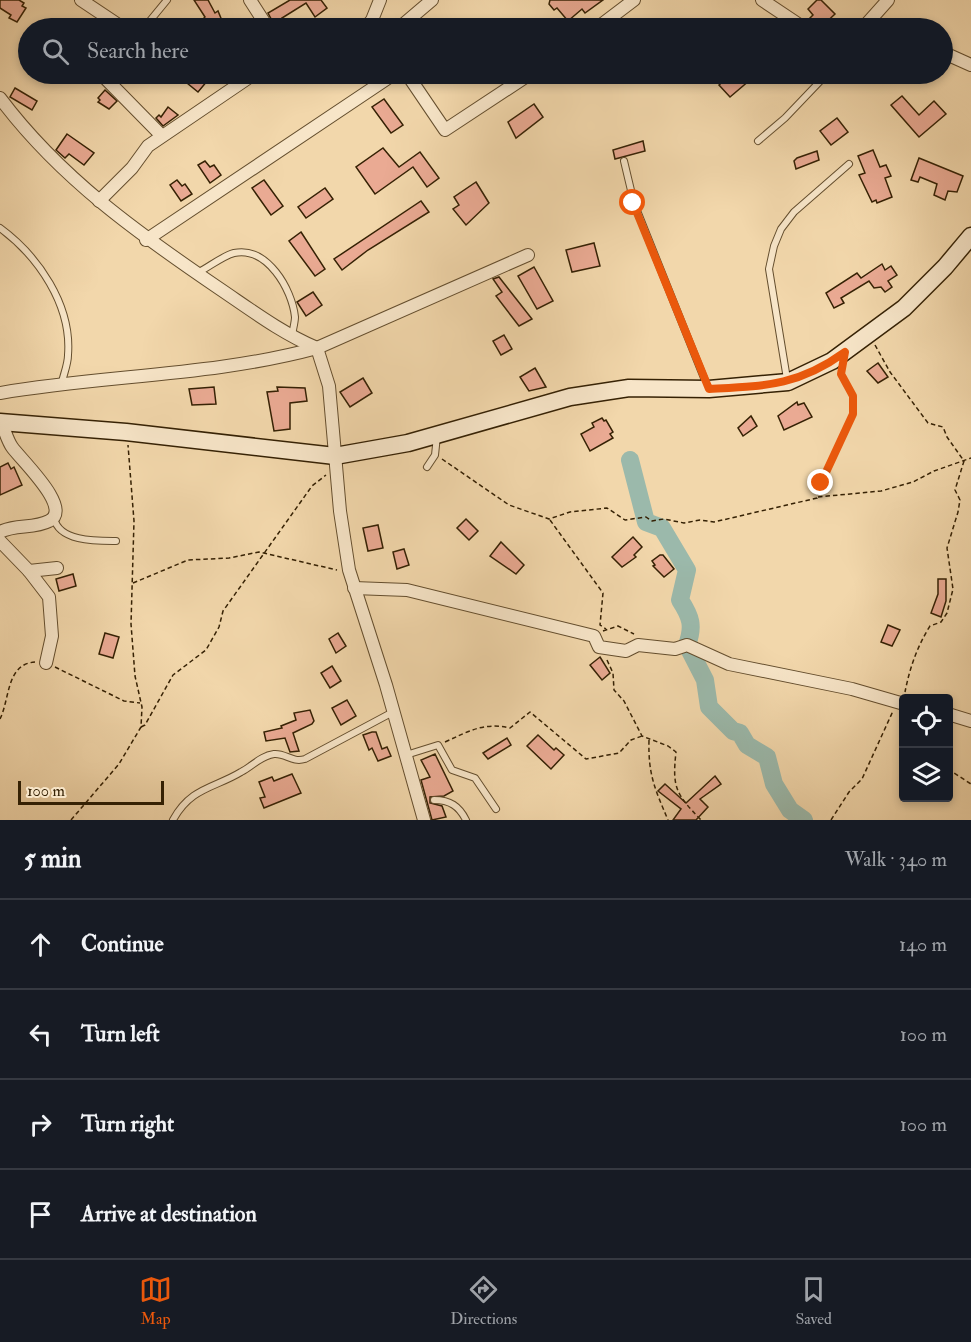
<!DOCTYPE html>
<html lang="en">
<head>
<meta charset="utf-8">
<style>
	body { margin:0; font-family:"IM FELL Double Pica",serif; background:#242831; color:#f1f3f6 }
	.controls { position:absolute; right:18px; bottom:18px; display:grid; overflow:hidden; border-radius:6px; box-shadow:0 3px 9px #0003 }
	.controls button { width:54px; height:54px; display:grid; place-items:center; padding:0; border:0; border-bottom:2px solid #363941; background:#171b24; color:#f1f3f6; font:30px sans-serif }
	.scale { position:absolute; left:18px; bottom:15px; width:146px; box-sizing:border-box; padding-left:6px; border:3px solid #352104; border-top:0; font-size:16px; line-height:21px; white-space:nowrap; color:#352104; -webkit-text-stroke:4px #f7e5c8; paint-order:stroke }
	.stop { position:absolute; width:18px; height:18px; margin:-14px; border:4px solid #ea580c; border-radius:50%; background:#fff }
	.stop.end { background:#ea580c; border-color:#fff; box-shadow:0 2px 6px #0008 }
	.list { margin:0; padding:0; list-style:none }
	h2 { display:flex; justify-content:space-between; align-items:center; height:78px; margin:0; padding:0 24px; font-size:26px }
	h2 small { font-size:20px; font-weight:400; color:#9ea1a6 }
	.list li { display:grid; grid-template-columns:39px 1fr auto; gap:18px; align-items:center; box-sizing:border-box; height:90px; padding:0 24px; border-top:2px solid #363941 }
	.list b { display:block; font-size:22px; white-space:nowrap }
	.list em { font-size:20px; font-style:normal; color:#9ea1a6 }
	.icon { flex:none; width:33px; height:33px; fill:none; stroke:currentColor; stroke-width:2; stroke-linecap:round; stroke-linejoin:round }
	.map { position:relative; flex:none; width:971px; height:820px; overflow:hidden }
	.search { position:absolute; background:#171b24; box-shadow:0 3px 9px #0003; left:18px; right:18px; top:18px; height:66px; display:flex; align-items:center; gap:15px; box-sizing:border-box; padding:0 21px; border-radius:33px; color:#9ea1a6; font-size:22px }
	.sheet { height:438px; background:#171b24 }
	nav { display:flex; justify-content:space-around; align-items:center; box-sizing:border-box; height:84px; border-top:2px solid #363941; background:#171b24; font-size:16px; color:#9ea1a6 }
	nav a { display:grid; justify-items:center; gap:3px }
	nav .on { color:#ea580c }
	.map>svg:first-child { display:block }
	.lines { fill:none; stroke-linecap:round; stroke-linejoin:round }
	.river { stroke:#9bb9ab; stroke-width:18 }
	.building { fill:#eaaa93; stroke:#352104; stroke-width:1.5 }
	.lane-casing { stroke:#644e2e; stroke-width:8 }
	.street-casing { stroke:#644e2e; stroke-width:14 }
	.secondary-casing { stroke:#352104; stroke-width:19 }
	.path { stroke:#352104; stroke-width:1.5; stroke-dasharray:4.5 3; stroke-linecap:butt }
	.lane { stroke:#f7e5c8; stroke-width:6 }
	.street { stroke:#f7e5c8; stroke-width:12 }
	.secondary { stroke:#f7e5c8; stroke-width:16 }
	.route { stroke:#ea580c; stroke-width:8 }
</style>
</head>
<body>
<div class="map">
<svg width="971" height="820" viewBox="0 0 971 820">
	<rect width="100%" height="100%" fill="#f2d7ab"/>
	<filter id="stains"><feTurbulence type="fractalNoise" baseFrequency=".00333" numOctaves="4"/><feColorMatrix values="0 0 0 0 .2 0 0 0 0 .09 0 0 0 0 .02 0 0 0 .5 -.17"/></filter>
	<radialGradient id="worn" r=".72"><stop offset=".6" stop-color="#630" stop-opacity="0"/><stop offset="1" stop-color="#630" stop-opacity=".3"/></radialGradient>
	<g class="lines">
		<path class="river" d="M630 460 646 522 662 528 687 570 680 600C691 617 694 626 687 645L705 680 709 707 733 731 740 733 747 745 767 757 774 784 790 810 804 820"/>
	</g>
	<g class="building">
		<polygon points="0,0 19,0 24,3 22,6 26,8 17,22 9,18 11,15 0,8"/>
		<polygon points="194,0 208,0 215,13 218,11 225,28 204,28 200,22 205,17"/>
		<polygon points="290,0 321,0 327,8 315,17 306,3 282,18 290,28 276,28 268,13"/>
		<polygon points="550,0 603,0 585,13 582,9 568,21 557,8 554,10 549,4"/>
		<polygon points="817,0 821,0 835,14 820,28 810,18 813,15 808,9"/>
		<polygon points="198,74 213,74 198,92 187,83"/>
		<polygon points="732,74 757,74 730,97 719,85"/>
		<polygon points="15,88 37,101 32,110 10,97"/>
		<polygon points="105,90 117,101 109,109 98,102 100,100 98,98"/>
		<polygon points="902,96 919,115 934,101 946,114 919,137 891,105"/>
		<polygon points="384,99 403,125 391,133 372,107"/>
		<polygon points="534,104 543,117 516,138 508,122"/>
		<polygon points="168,107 178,115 163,126 156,118 159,115 161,117"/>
		<polygon points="837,118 848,132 831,145 820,131"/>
		<polygon points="67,134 94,153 84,165 69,154 65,158 56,150"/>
		<polygon points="643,141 645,151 615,159 613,150"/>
		<polygon points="383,148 399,167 420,152 439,178 427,187 413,167 375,194 356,167"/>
		<polygon points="873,150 880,167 886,165 891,176 885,178 892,197 877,203 876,200 872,202 859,175 865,173 858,156"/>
		<polygon points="817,151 819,160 796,169 794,161 797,158"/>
		<polygon points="919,158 963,176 957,192 948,191 945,200 934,195 937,184 920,177 918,182 911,180"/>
		<polygon points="205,161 210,167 214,165 221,175 210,183 198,165"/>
		<polygon points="177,180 182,186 185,184 192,194 181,201 170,185"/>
		<polygon points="264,180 283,206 271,215 252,188"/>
		<polygon points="476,182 489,203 466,225 453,209 459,205 454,197"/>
		<polygon points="325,188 333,199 306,218 298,207"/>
		<polygon points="421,201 429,212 368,250 342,270 334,259"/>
		<polygon points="301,232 325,269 315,276 289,241"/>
		<polygon points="594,243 600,266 572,272 566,250"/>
		<polygon points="882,264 885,270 891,266 897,275 888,281 892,287 885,292 881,287 874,288 869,281 841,298 844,303 834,308 826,293 857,273 861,278"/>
		<polygon points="534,267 553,301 537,309 518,276"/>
		<polygon points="499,277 532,319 519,326 496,296 502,292 493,279"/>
		<polygon points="313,292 322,305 306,316 297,302"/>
		<polygon points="504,335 512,349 501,355 493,341"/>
		<polygon points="878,363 888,377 878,383 867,371"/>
		<polygon points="535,368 546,387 529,391 520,377"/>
		<polygon points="363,378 372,393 350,407 340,392"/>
		<polygon points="214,387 216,404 192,405 189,389"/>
		<polygon points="277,387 305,388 307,401 290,403 290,429 274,431 267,392 278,391"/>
		<polygon points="797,402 798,405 804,403 812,417 784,430 778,416"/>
		<polygon points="751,416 757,426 743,436 738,428"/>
		<polygon points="602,418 604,421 606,420 613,432 610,434 613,438 590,451 581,434 594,427 592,423"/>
		<polygon points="8,463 11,469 14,467 22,485 0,495 0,467"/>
		<polygon points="466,519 478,531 469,540 457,528"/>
		<polygon points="378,525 383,548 368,551 363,528"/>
		<polygon points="633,537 642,547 634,555 636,557 622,567 612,557"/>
		<polygon points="501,542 524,565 516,574 490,556"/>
		<polygon points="404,549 409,565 397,569 393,552"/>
		<polygon points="660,555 663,555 674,569 664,577 653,566 655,565 652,561"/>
		<polygon points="73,574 76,586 59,591 56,579"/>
		<polygon points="938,579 946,579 946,601 941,617 931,613 938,594"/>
		<polygon points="888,625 900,630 892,646 881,642"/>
		<polygon points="105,633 119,637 113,658 99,654"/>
		<polygon points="338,633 346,646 336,653 329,639"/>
		<polygon points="600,657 610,673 602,680 590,665"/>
		<polygon points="332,666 341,681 330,688 321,673"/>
		<polygon points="347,700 356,716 341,725 332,708"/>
		<polygon points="310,710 314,721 312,724 293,733 299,751 290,752 285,738 266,741 264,732 282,728 281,726 296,720 294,713"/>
		<polygon points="372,732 376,732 382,749 387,747 391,756 378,761 372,748 369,750 363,735"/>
		<polygon points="538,735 554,750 556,748 564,755 551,769 527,746"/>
		<polygon points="507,738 511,745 488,759 483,753"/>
		<polygon points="435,754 453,791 444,796 430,797 430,803 442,806 446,817 432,820 421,780 430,777 421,760"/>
		<polygon points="292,774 301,793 264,808 260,798 265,797 259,782 272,777 274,781"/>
		<polygon points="715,776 721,784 700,799 708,807 696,820 673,820 681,809 658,791 665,784 686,803"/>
	</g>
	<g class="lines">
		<g class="lane-casing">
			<g id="lane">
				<polyline points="144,28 167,0"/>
				<polyline points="758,141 785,118 827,74"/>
				<polyline points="624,161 634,203 708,388"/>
				<path d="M0 228C38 256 72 305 68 355 68 364 64 373 62 382"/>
				<path d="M197 273C208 268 222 256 234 253 267 246 292 289 295 317 295 322 293 329 292 335"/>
				<polyline points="787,379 769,269 774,246 781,229 794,212 849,164"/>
				<polyline points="427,467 435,455 437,436"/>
				<path d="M54 518C59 542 97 541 116 541"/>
				<polyline points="406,755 438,745 452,770 475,778 496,809"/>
				<path d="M434 800C450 800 459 806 466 820"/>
				<path d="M173 820C191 787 215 788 241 772 253 766 260 756 274 754 286 753 292 763 305 759L393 712"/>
			</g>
		</g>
		<g class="street-casing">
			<g id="street">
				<polyline points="81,0 123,28"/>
				<polyline points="250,0 268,28"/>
				<polyline points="762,0 804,28"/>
				<polyline points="365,28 372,20 380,0"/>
				<polyline points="399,28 432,0"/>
				<polyline points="597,28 634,0"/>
				<polyline points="863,28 888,0"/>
				<polyline points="942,52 971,65"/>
				<polyline points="109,74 106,79 161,135"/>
				<polyline points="407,74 445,130 530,74"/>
				<path d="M0 98C60 178 139 234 220 289 251 310 283 334 317 348L329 386 340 511 349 570 386 685 424 820"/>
				<polyline points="99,201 132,168 148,146 254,74"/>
				<polyline points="146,240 394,74"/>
				<path d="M0 393C105 375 214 376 317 348L528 255"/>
				<path d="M0 532C15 524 34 529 49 521 74 509 21 460 12 447 7 440 5 430 1 422"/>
				<polyline points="0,541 29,571 57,568"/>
				<polyline points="29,571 49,597 52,636 46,663"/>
				<polyline points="354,588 407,590 594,636 599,647 626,651 638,645 675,649 687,645 729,664 852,689 904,704"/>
				<polyline points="948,714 971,721"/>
			</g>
		</g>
		<g class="secondary-casing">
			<polyline id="secondary" points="0,422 126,432 335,456 408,443 570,397 629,388 709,389 788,382 832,361 904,308 945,267 971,236"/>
		</g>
		<g class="path">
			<path d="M875 345 890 372 928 423 943 427 947 437 964 461 955 490 960 500 958 512 947 548 953 589 947 613 941 622 930 626C917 647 910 667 905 692"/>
			<path d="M442 459 509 505 549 519 570 512 607 508 625 520 646 517 652 521 664 519 684 523 700 520 714 522 817 498C823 467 845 443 853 414 857 394 839 386 842 370"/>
			<polyline points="818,497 881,491 913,482 934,471 971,458"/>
			<polyline points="550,520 603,593 600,625 606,629"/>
			<polyline points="133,583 188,560 229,558 259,552 337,570"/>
			<polyline points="603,631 618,626 634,634"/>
			<path d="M607 660 613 673 614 690 624 701 642 736 668 746 676 752C672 788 676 794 701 820"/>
			<polyline points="55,667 124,701 140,703"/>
			<path d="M0 719C10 699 6 663 36 662"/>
			<polyline points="141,727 145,725 173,675 206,650 219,627 223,611 312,486 326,475"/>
			<path d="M649 740C648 775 655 789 668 820"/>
			<path d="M445 742C469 731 484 722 510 728L530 712 586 759 619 753 631 740 642 736"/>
			<polyline points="948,769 971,784"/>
			<polyline points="71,820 119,764 141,727 142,707 135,676 131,624 134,521 128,445"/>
			<polyline points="831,820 849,792 862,779 893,711"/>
		</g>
		<use href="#lane" class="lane"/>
		<use href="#street" class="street"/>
		<use href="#secondary" class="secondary"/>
	</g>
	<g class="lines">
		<path class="route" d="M633 203 709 389C765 386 798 386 845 352L841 374 853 396V414L821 483"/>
	</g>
	<rect width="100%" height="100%" filter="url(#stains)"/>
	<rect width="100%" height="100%" fill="url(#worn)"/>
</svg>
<div class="controls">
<button><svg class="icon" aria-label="locate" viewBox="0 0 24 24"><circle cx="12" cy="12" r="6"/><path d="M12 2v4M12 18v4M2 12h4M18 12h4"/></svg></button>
<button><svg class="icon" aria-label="layers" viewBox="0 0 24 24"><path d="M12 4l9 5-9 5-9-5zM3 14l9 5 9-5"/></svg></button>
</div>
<div class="scale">100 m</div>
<div class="stop" style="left:633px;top:203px"></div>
<div class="stop end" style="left:821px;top:483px"></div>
<div class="search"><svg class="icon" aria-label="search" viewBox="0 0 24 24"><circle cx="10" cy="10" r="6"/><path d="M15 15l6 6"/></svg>Search here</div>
</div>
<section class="sheet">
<h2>5 min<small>Walk · 340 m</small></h2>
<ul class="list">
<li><svg class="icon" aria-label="ahead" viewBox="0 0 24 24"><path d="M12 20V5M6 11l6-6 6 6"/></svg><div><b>Continue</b></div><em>140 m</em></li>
<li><svg class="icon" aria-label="left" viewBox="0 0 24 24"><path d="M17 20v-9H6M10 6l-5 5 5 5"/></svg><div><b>Turn left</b></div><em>100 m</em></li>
<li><svg class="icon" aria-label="right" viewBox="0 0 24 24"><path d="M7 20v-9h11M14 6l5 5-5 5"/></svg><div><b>Turn right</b></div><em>100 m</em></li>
<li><svg class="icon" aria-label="arrive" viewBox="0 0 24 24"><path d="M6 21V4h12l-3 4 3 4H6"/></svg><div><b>Arrive at destination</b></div></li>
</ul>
</section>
<nav>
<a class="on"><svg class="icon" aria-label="map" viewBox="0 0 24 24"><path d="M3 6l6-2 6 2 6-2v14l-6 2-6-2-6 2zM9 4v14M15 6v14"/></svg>Map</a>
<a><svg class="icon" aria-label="directions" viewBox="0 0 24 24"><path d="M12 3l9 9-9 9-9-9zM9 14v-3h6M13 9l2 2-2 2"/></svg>Directions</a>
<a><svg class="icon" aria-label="saved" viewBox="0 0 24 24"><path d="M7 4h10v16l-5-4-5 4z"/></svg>Saved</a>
</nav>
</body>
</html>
